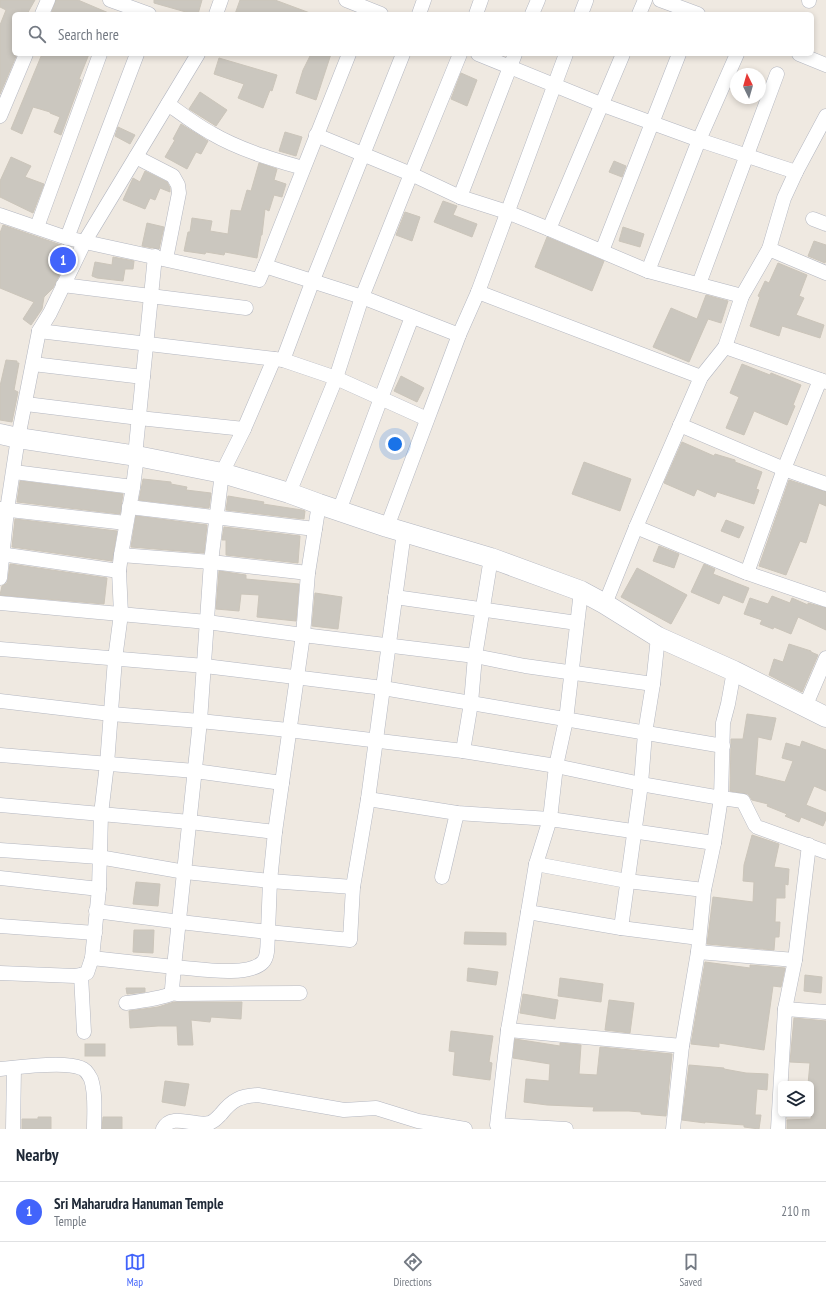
<!DOCTYPE html>
<html lang="en">
<head>
<meta charset="utf-8">
<style>
	body { margin:0; font-family:"PT Sans Narrow",sans-serif; background:#f2f2f3; color:#1f2937 }
	.controls { position:absolute; right:12px; bottom:12px; display:grid; overflow:hidden; border-radius:6px; box-shadow:0 2px 6px #0003 }
	.controls button { width:36px; height:36px; display:grid; place-items:center; padding:0; border:0; border-bottom:1px solid #e0e1e3; background:#fff; color:#1f2937; font:20px sans-serif }
	.compass { position:absolute; left:730px; top:68px; width:36px; height:36px; border-radius:50%; background:#fff; box-shadow:0 2px 6px #0003; rotate:355deg }
	.you { position:absolute; left:395px; top:444px; width:14px; height:14px; margin:-10px; border:3px solid #fff; border-radius:50%; background:#1a73e8; box-shadow:0 0 0 6px #1a73e833 }
	.badge { display:grid; place-items:center; width:26px; height:26px; border-radius:50%; background:#4264fb; color:#fff; font-size:13px; font-weight:700 }
	.pin { position:absolute; translate:-50% -50%; border:2px solid #fff; box-shadow:0 1px 4px #0006 }
	.list { margin:0; padding:0; list-style:none }
	h2 { display:flex; justify-content:space-between; align-items:center; height:52px; margin:0; padding:0 16px; font-size:17px }
	h2 small { font-size:13px; font-weight:400; color:#747a83 }
	.list li { display:grid; grid-template-columns:26px 1fr auto; gap:12px; align-items:center; box-sizing:border-box; height:60px; padding:0 16px; border-top:1px solid #e0e1e3 }
	.list b { display:block; font-size:15px; white-space:nowrap }
	.list p { margin:0; font-size:13px; white-space:nowrap; color:#747a83 }
	.list em { font-size:13px; font-style:normal; color:#747a83 }
	.icon { flex:none; width:22px; height:22px; fill:none; stroke:currentColor; stroke-width:2; stroke-linecap:round; stroke-linejoin:round }
	.map { position:relative; flex:none; width:826px; height:1129px; overflow:hidden }
	.search { position:absolute; background:#fff; box-shadow:0 2px 6px #0003; left:12px; right:12px; top:12px; height:44px; display:flex; align-items:center; gap:10px; box-sizing:border-box; padding:0 14px; border-radius:6px; color:#747a83; font-size:15px }
	.sheet { height:112px; background:#fff }
	nav { display:flex; justify-content:space-around; align-items:center; box-sizing:border-box; height:56px; border-top:1px solid #e0e1e3; background:#fff; font-size:11px; color:#747a83 }
	nav a { display:grid; justify-items:center; gap:2px }
	nav .on { color:#4264fb }
	.map>svg:first-child { display:block }
	.building { fill:#cbc7bf; stroke:#cbc5ba }
	.lines { fill:none; stroke-linecap:round; stroke-linejoin:round }
	.minor-casing { stroke:#b4b7c1; stroke-width:15 }
	.secondary-casing { stroke:#b4b7c1; stroke-width:21 }
	.minor { stroke:#fff; stroke-width:14 }
	.secondary { stroke:#fff; stroke-width:20 }
</style>
</head>
<body>
<div class="map">
<svg width="826" height="1129" viewBox="0 0 826 1129">
	<rect width="100%" height="100%" fill="#efe9e1"/>
	<g class="building">
		<polygon points="0,0 35,0 27,14 14,14 14,54 17,54 0,94 0,25 6,10 0,7"/>
		<polygon points="56,0 78,0 111,14 51,14"/>
		<polygon points="154,0 202,0 198,14 193,14 154,3"/>
		<polygon points="240,0 275,0 310,13 310,14 235,14"/>
		<polygon points="42,54 89,54 79,79 81,80 61,135 54,132 60,117 50,113 50,112 33,107 22,134 11,129"/>
		<polygon points="311,54 331,54 316,100 296,93 303,70"/>
		<polygon points="219,58 277,75 272,91 270,90 263,108 238,98 244,84 214,74"/>
		<polygon points="461,73 477,80 467,106 451,99"/>
		<polygon points="200,92 227,110 216,126 189,109"/>
		<polygon points="181,124 208,141 201,154 196,152 187,169 165,157 175,140 173,139"/>
		<polygon points="118,127 135,135 130,144 115,136"/>
		<polygon points="285,132 302,137 296,156 279,151"/>
		<polygon points="11,157 31,166 25,177 44,184 33,213 0,197 0,181"/>
		<polygon points="614,161 626,166 622,177 609,172"/>
		<polygon points="259,163 277,169 274,180 286,184 282,197 274,195 269,211 265,209 262,235 261,235 257,258 225,252 224,255 206,252 205,254 184,251 188,232 190,232 192,218 212,221 210,231 228,234 231,210 241,211 247,190 251,191"/>
		<polygon points="145,171 167,182 170,188 170,192 160,188 155,200 150,198 145,209 123,200 133,178 140,182"/>
		<polygon points="443,201 457,206 453,215 477,224 472,237 434,222"/>
		<polygon points="405,212 420,217 412,241 396,235"/>
		<polygon points="147,223 164,227 159,249 142,246"/>
		<polygon points="3,225 64,246 61,256 67,259 53,288 44,297 42,309 31,325 23,319 34,302 0,288 0,233"/>
		<polygon points="623,227 644,234 640,247 619,241"/>
		<polygon points="547,237 604,261 592,291 535,267"/>
		<polygon points="814,241 826,245 826,260 825,263 808,256"/>
		<polygon points="113,257 134,261 133,269 125,269 123,281 97,278 92,276 95,262 112,265"/>
		<polygon points="778,263 807,275 799,296 804,298 796,315 824,325 820,338 782,326 779,336 750,326 760,297 758,296 765,281 769,283"/>
		<polygon points="706,295 728,301 721,323 708,319 689,362 653,347 671,308 697,319"/>
		<polygon points="6,360 17,361 17,363 19,363 14,390 18,392 12,422 0,420 0,386"/>
		<polygon points="742,364 770,375 771,373 801,385 793,405 795,406 787,425 754,411 744,435 726,428 739,397 730,393"/>
		<polygon points="401,376 424,388 417,402 394,391"/>
		<polygon points="682,442 714,456 715,454 735,460 735,462 762,472 756,489 759,490 754,504 717,492 715,497 697,489 694,496 664,483"/>
		<polygon points="584,462 631,479 620,511 572,494"/>
		<polygon points="143,479 171,482 171,484 187,487 186,490 211,493 209,508 139,500"/>
		<polygon points="789,480 826,492 826,506 819,503 806,543 800,541 786,575 759,566"/>
		<polygon points="20,481 123,494 120,514 17,502"/>
		<polygon points="228,496 264,502 263,504 302,510 305,511 304,519 226,510"/>
		<polygon points="136,516 207,525 204,553 131,547"/>
		<polygon points="15,519 117,531 112,561 12,547"/>
		<polygon points="726,520 744,527 739,538 721,531"/>
		<polygon points="224,527 300,536 298,563 226,555 226,540 222,540"/>
		<polygon points="659,546 679,554 674,568 653,561"/>
		<polygon points="10,564 107,578 104,604 0,595 2,586 7,583 8,579"/>
		<polygon points="704,564 715,569 713,574 749,588 743,603 723,595 719,604 691,592"/>
		<polygon points="637,568 687,595 671,624 621,597"/>
		<polygon points="219,571 246,575 246,579 299,584 296,621 257,617 259,595 241,594 239,611 216,609"/>
		<polygon points="315,593 342,597 338,629 312,626"/>
		<polygon points="772,596 790,603 792,598 808,605 808,603 826,608 826,630 798,617 791,634 774,627 773,629 760,624 762,620 744,614 750,598 768,604"/>
		<polygon points="789,644 811,651 811,652 818,655 802,692 769,675 774,659 783,662"/>
		<polygon points="747,714 776,718 771,740 758,737 755,775 785,782 793,761 782,758 786,743 800,747 802,741 826,750 826,791 814,786 806,805 826,813 826,819 823,826 801,817 799,822 785,816 787,814 767,806 768,804 752,800 748,794 730,791 731,739 743,739"/>
		<polygon points="752,835 779,844 774,867 789,869 788,885 785,884 785,898 776,898 775,922 780,922 779,937 775,937 774,950 707,944 713,897 753,902 754,882 743,881 744,865"/>
		<polygon points="136,882 160,884 158,906 133,904"/>
		<polygon points="134,930 154,930 153,953 133,952"/>
		<polygon points="465,932 506,933 506,945 464,944"/>
		<polygon points="705,962 750,968 750,965 785,968 781,987 773,986 764,1050 719,1043 719,1047 691,1044"/>
		<polygon points="468,968 498,972 496,985 467,981"/>
		<polygon points="805,975 822,977 821,993 804,991"/>
		<polygon points="560,978 603,984 601,1002 558,996"/>
		<polygon points="126,988 145,988 145,992 127,994"/>
		<polygon points="523,994 558,1000 555,1019 520,1013"/>
		<polygon points="609,1000 634,1003 630,1033 605,1030"/>
		<polygon points="174,1002 242,1002 241,1019 211,1017 210,1022 191,1020 193,1045 178,1045 177,1026 158,1026 130,1028 129,1011 158,1007"/>
		<polygon points="794,1018 826,1021 826,1129 787,1129 787,1120 811,1119 813,1089 811,1088 811,1084 808,1084 810,1063 790,1062"/>
		<polygon points="451,1031 493,1036 489,1062 492,1063 490,1080 453,1075 455,1052 449,1051"/>
		<polygon points="515,1039 560,1046 560,1043 581,1045 579,1074 597,1075 600,1047 672,1054 666,1116 641,1114 641,1112 629,1111 593,1111 594,1107 547,1105 524,1102 526,1079 549,1081 550,1064 513,1058"/>
		<rect x="85" y="1044" width="20" height="12"/>
		<polygon points="689,1065 724,1068 724,1069 746,1073 768,1074 767,1090 757,1089 755,1115 761,1115 759,1129 744,1127 744,1125 705,1122 705,1123 682,1120"/>
		<polygon points="165,1081 189,1084 185,1106 162,1102"/>
		<polygon points="38,1117 51,1117 51,1129 22,1129 22,1119 38,1119"/>
		<polygon points="103,1117 122,1117 122,1129 102,1129"/>
	</g>
	<g class="lines">
		<g class="minor-casing">
			<g id="minor">
				<polyline points="110,0 149,14"/>
				<polyline points="346,0 381,14"/>
				<polyline points="660,0 698,14"/>
				<polyline points="809,1 809,0"/>
				<polyline points="42,14 48,0"/>
				<polyline points="216,14 221,0"/>
				<polyline points="419,14 424,0"/>
				<polyline points="476,14 481,0"/>
				<polyline points="532,14 538,0"/>
				<polyline points="581,14 586,1"/>
				<polyline points="639,14 645,0"/>
				<polyline points="478,54 603,105 699,140 796,172"/>
				<polyline points="799,54 826,65"/>
				<path d="M168 104C182 114 196 125 211 133 240 150 272 159 303 168"/>
				<polyline points="0,116 26,54"/>
				<polyline points="316,135 411,174 460,197 507,212 549,229 648,271 742,296"/>
				<polyline points="136,157 173,176 178,185 179,193 166,259"/>
				<polyline points="460,197 515,54"/>
				<polyline points="0,215 67,238 259,280 265,266 362,297 459,335 478,292 701,377"/>
				<polyline points="813,219 826,224"/>
				<polyline points="37,227 100,54"/>
				<polyline points="549,229 623,54"/>
				<polyline points="67,238 137,54"/>
				<polyline points="769,249 826,273"/>
				<polyline points="602,251 679,54"/>
				<polyline points="265,266 349,54"/>
				<polyline points="648,271 699,140 737,54"/>
				<polyline points="699,284 777,74"/>
				<polyline points="63,285 246,308"/>
				<polyline points="478,292 566,54"/>
				<polyline points="39,331 283,360 336,378 427,419"/>
				<polyline points="725,347 826,382"/>
				<polyline points="283,360 313,280 403,54"/>
				<polyline points="33,364 143,377"/>
				<polyline points="820,380 784,469 826,484"/>
				<polyline points="26,404 139,418 244,429"/>
				<polyline points="680,425 784,469 747,573"/>
				<polyline points="135,456 155,256"/>
				<polyline points="14,472 133,487"/>
				<polyline points="289,493 336,378 362,297 411,174 460,54"/>
				<polyline points="129,507 315,529"/>
				<polyline points="0,509 126,523"/>
				<polyline points="339,511 381,398 412,317"/>
				<polyline points="387,527 459,335"/>
				<polyline points="636,527 747,573 826,600"/>
				<polyline points="0,554 119,571"/>
				<polyline points="121,555 211,562 308,573"/>
				<polyline points="0,578 7,510 18,438 39,331 50,313 85,241 198,54"/>
				<polyline points="395,597 577,623"/>
				<polyline points="0,603 207,622 303,635 475,656 525,666 653,684"/>
				<polyline points="605,604 636,527 701,377 725,347 742,296 769,249 784,198 796,172 826,116"/>
				<polyline points="0,649 205,666 383,688 723,746"/>
				<polyline points="0,701 111,714 200,721 288,730 463,751 556,766 641,784 721,798 723,723 728,704 734,671"/>
				<polyline points="805,707 826,658"/>
				<polyline points="463,751 471,703 475,656 491,558"/>
				<polyline points="0,755 195,771 282,783"/>
				<polyline points="368,799 457,813 550,819 556,766 566,720 581,591"/>
				<polyline points="0,805 190,822 275,832 303,635 308,573 319,504"/>
				<polyline points="0,850 99,857 185,872 270,881 353,887"/>
				<polyline points="536,864 627,881 704,890"/>
				<polyline points="442,877 457,813"/>
				<polyline points="0,878 99,889 92,958 87,973 81,975 75,976 0,973"/>
				<polyline points="99,889 101,814 107,764 115,659 121,614 119,571 121,555 133,487 137,456"/>
				<polyline points="96,911 180,922 268,932 270,881 275,832"/>
				<polyline points="528,912 508,1030 497,1125 566,1129"/>
				<polyline points="0,926 95,933"/>
				<polyline points="621,928 641,784 645,733 653,684 658,637"/>
				<polyline points="699,938 621,928 528,912 536,864 550,819 714,843 721,798 743,801 755,825 757,827 826,852"/>
				<polyline points="698,952 795,960"/>
				<polyline points="92,958 174,967 200,721 211,562 222,473 244,429 274,359"/>
				<polyline points="81,975 84,1032"/>
				<path d="M300 993 177 994 172 989 174 967C194 968 248 978 263 962 269 956 267 941 268 932L350 940 353 887 368 799 404 532"/>
				<path d="M126 1003C142 1001 159 999 174 993"/>
				<polyline points="785,1009 826,1012"/>
				<polyline points="508,1030 682,1046"/>
				<path d="M0 1069C19 1067 65 1061 81 1068 85 1069 89 1075 91 1079 96 1094 94 1113 94 1129"/>
				<polyline points="13,1129 14,1068"/>
				<path d="M163 1129C171 1112 195 1127 209 1123 214 1122 217 1118 221 1114 232 1100 240 1096 258 1095L344 1110 376 1108 418 1121 465 1129"/>
				<polyline points="673,1129 682,1046 698,952 704,890 714,843"/>
				<polyline points="778,1129 785,1009 795,960 809,845"/>
			</g>
		</g>
		<g class="secondary-casing">
			<polyline id="secondary" points="0,434 18,438 137,456 222,473 289,493 319,504 387,527 491,558 581,591 605,604 658,637 734,671 826,717"/>
		</g>
		<use href="#minor" class="minor"/>
		<use href="#secondary" class="secondary"/>
	</g>
</svg>
<div class="controls">
<button><svg class="icon" aria-label="layers" viewBox="0 0 24 24"><path d="M12 4l9 5-9 5-9-5zM3 14l9 5 9-5"/></svg></button>
</div>
<svg class="compass" viewBox="-18 -18 36 36"><path d="M0-13l5 13h-10z" fill="#e53935"/><path d="M0 13l5-13h-10z" fill="#747a83"/></svg>
<div class="you"></div>
<div class="pin badge" style="left:63px;top:260px">1</div>
<div class="search"><svg class="icon" aria-label="search" viewBox="0 0 24 24"><circle cx="10" cy="10" r="6"/><path d="M15 15l6 6"/></svg>Search here</div>
</div>
<section class="sheet">
<h2>Nearby<small></small></h2>
<ul class="list">
<li><span class="badge">1</span><div><b>Sri Maharudra Hanuman Temple</b><p>Temple</p></div><em>210 m</em></li>
</ul>
</section>
<nav>
<a class="on"><svg class="icon" aria-label="map" viewBox="0 0 24 24"><path d="M3 6l6-2 6 2 6-2v14l-6 2-6-2-6 2zM9 4v14M15 6v14"/></svg>Map</a>
<a><svg class="icon" aria-label="directions" viewBox="0 0 24 24"><path d="M12 3l9 9-9 9-9-9zM9 14v-3h6M13 9l2 2-2 2"/></svg>Directions</a>
<a><svg class="icon" aria-label="saved" viewBox="0 0 24 24"><path d="M7 4h10v16l-5-4-5 4z"/></svg>Saved</a>
</nav>
</body>
</html>
